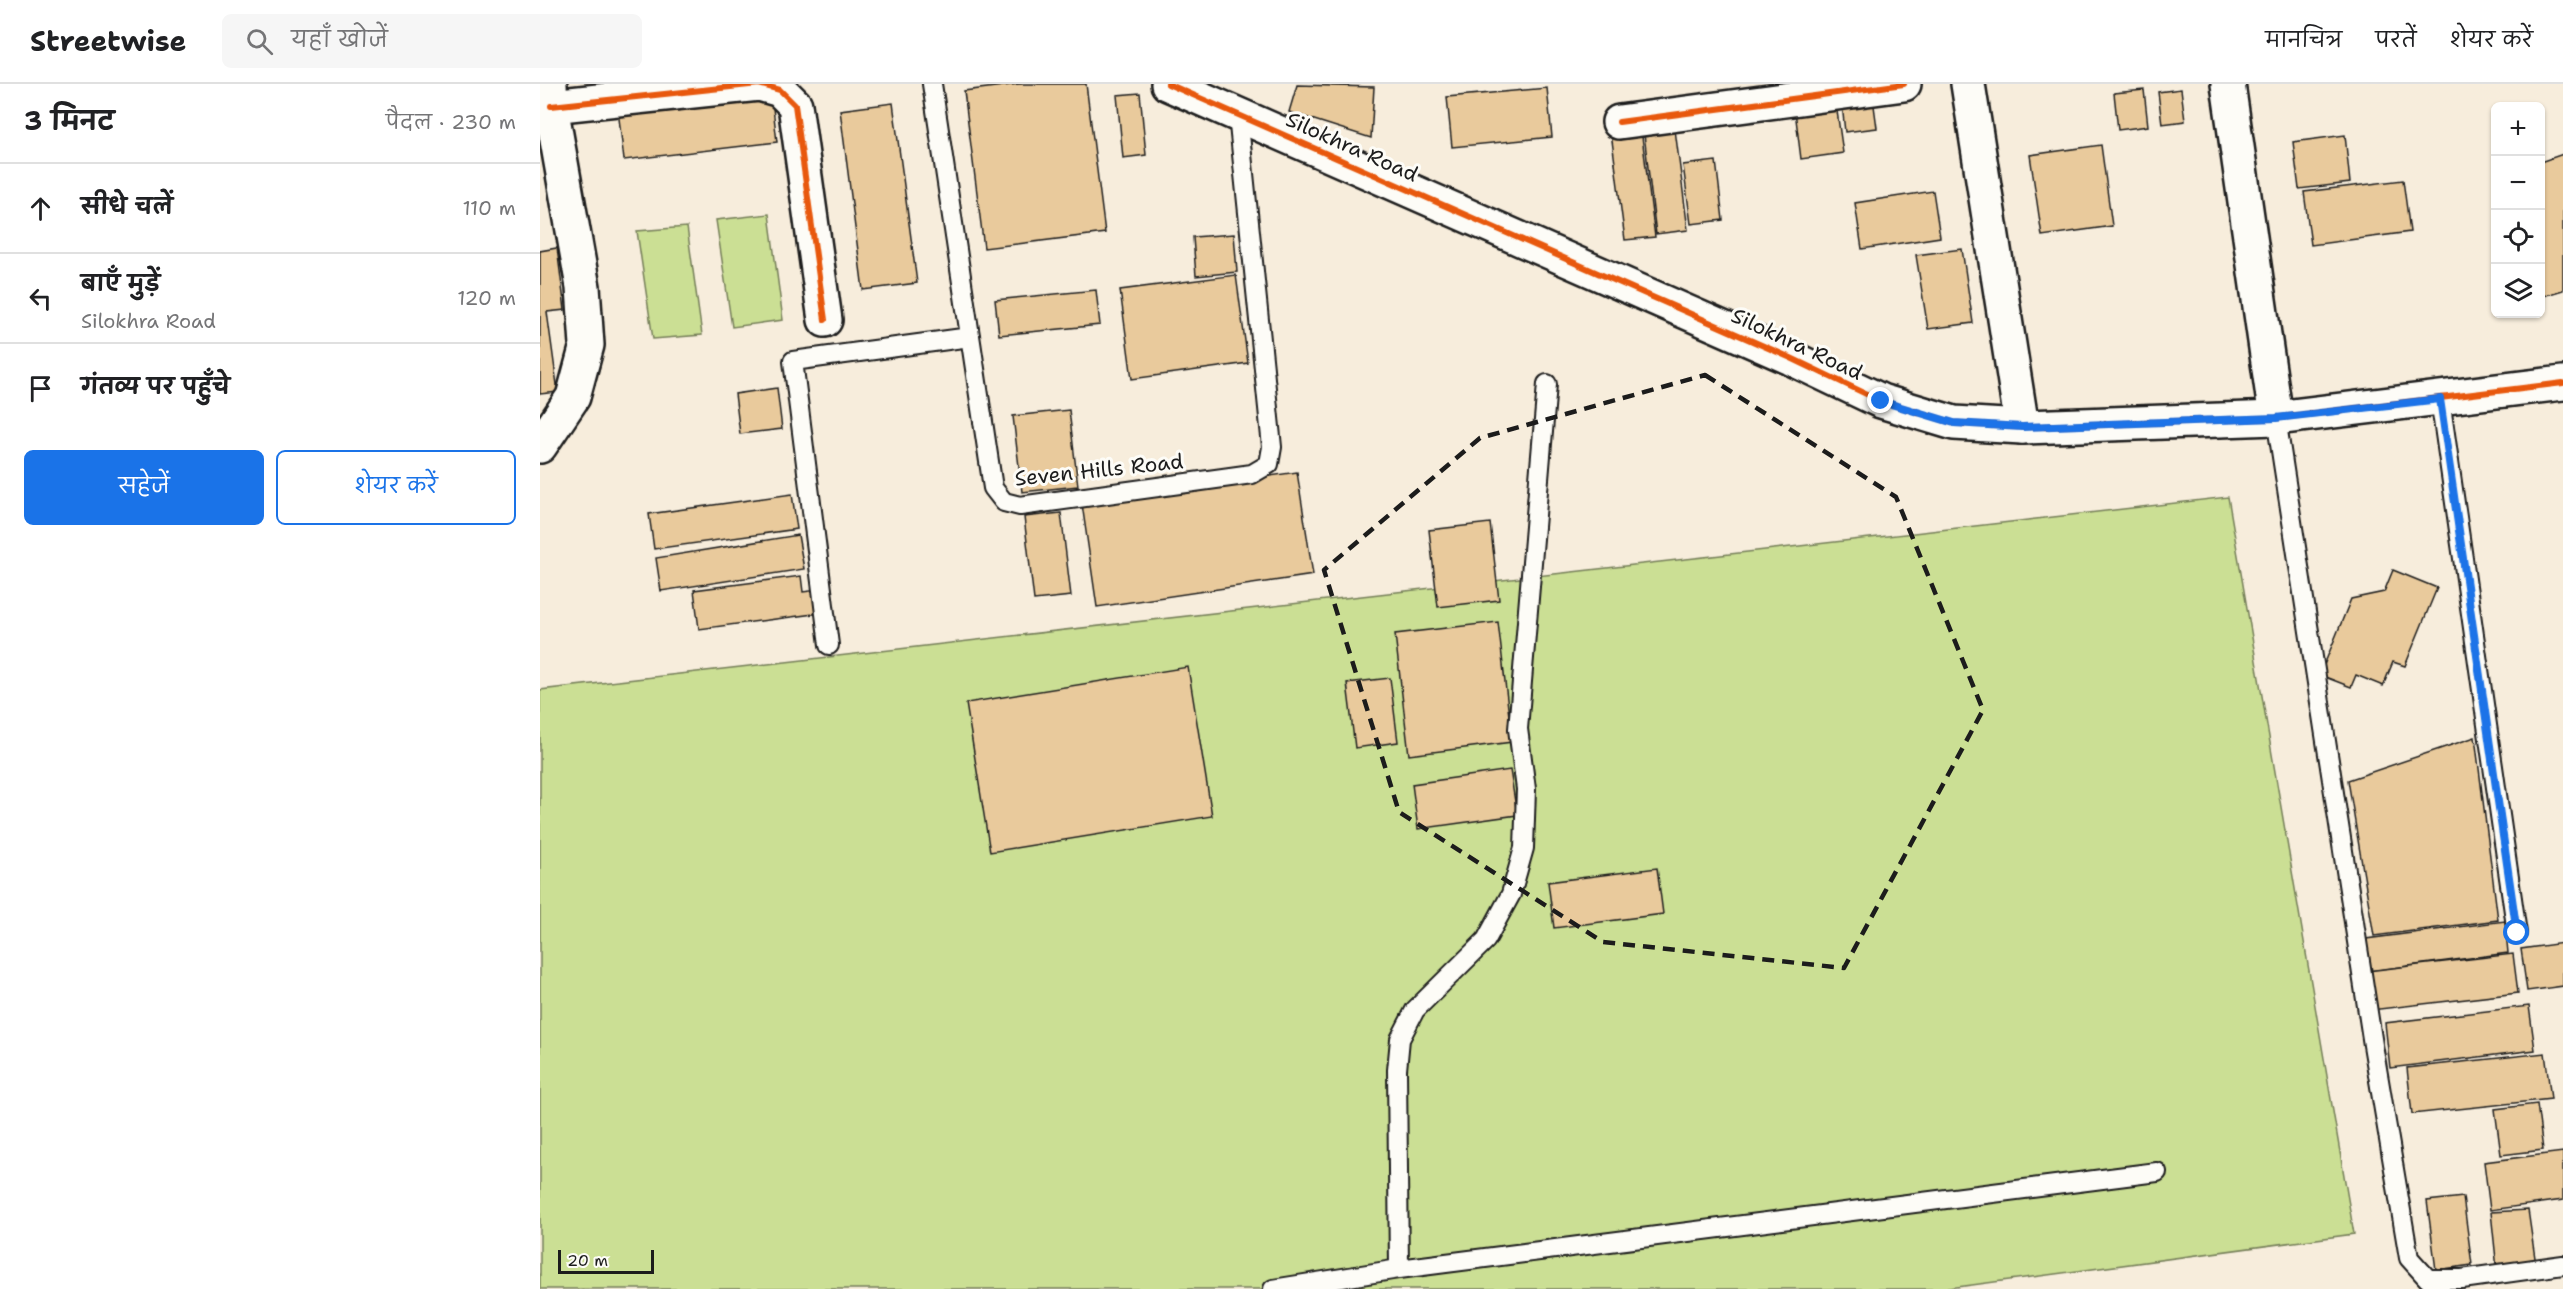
<!DOCTYPE html>
<html lang="hi">
<head>
<meta charset="utf-8">
<style>
	body { margin:0; font-family:"Shantell Sans","Playpen Sans Deva",sans-serif; background:#f6f6f6; color:#202124 }
	.controls { position:absolute; right:18px; top:18px; display:grid; overflow:hidden; border-radius:9px; box-shadow:0 2px 4px #0004 }
	.controls button { width:54px; height:54px; display:grid; place-items:center; padding:0; border:0; border-bottom:2px solid #e0e0e0; background:#fff; color:#202124; font:30px sans-serif }
	.scale { position:absolute; left:18px; bottom:15px; width:96px; box-sizing:border-box; padding-left:6px; border:3px solid #1c1c1c; border-top:0; font-size:16px; line-height:21px; white-space:nowrap; color:#1c1c1c; -webkit-text-stroke:4px #fdfcf7; paint-order:stroke }
	.stop { position:absolute; width:18px; height:18px; margin:-14px; border:4px solid #1a73e8; border-radius:50%; background:#fff }
	.stop.end { background:#1a73e8; border-color:#fff; box-shadow:0 2px 6px #0008 }
	.list { margin:0; padding:0; list-style:none }
	h2 { display:flex; justify-content:space-between; align-items:center; height:78px; margin:0; padding:0 24px; font-size:26px }
	h2 small { font-size:20px; font-weight:400; color:#757577 }
	.list li { display:grid; grid-template-columns:39px 1fr auto; gap:18px; align-items:center; box-sizing:border-box; height:90px; padding:0 24px; border-top:2px solid #e0e0e0 }
	.list b { display:block; font-size:22px; white-space:nowrap }
	.list p { margin:0; font-size:20px; white-space:nowrap; color:#757577 }
	.list em { font-size:20px; font-style:normal; color:#757577 }
	.actions { display:flex; gap:12px; padding:18px 24px }
	.actions a { flex:1; padding:14px 0; border:2px solid #1a73e8; border-radius:9px; text-align:center; font-size:21px; color:#1a73e8 }
	.actions .main { background:#1a73e8; color:#fff }
	.icon { flex:none; width:33px; height:33px; fill:none; stroke:currentColor; stroke-width:2; stroke-linecap:round; stroke-linejoin:round }
	.map { position:relative; flex:none; width:2023px; height:1205px; overflow:hidden }
	header { display:flex; align-items:center; gap:36px; box-sizing:border-box; height:84px; padding:0 30px; background:#fff; border-bottom:2px solid #e0e0e0 }
	header strong { font-size:28px }
	nav { display:flex; gap:33px; margin-inline-start:auto; font-size:21px }
	.search { width:420px; height:54px; background:#f6f6f6; display:flex; align-items:center; gap:15px; box-sizing:border-box; padding:0 21px; border-radius:9px; color:#757577; font-size:22px }
	main { display:flex }
	aside { flex:1; background:#fff }
	.map>svg:first-child { display:block }
	.green { fill:#cbdf94; stroke:#747e58; stroke-width:1.5 }
	.building { fill:#e9ca9c; stroke:#1c1c1c; stroke-width:1.5 }
	.lines { fill:none; stroke-linecap:round; stroke-linejoin:round }
	.service-casing { stroke:#1c1c1c; stroke-width:22 }
	.minor-casing { stroke:#1c1c1c; stroke-width:38 }
	.service { stroke:#fdfcf7; stroke-width:18 }
	.minor { stroke:#fdfcf7; stroke-width:33 }
	.cycleway-casing { stroke:#fdfcf7; stroke-width:10 }
	.cycleway { stroke:#e8590c; stroke-width:6 }
	.route { stroke:#1a73e8; stroke-width:8 }
	.marked { fill:none; stroke:#1c1c1c; stroke-width:4.5; stroke-dasharray:12 8; stroke-linejoin:round }
	.labels { text-anchor:middle; dominant-baseline:central; stroke-width:6; stroke-linejoin:round; paint-order:stroke }
	.street-label { font-size:21px; fill:#1c1c1c; stroke:#fdfcf7 }
</style>
</head>
<body>
<header>
<strong>Streetwise</strong>
<div class="search"><svg class="icon" aria-label="search" viewBox="0 0 24 24"><circle cx="10" cy="10" r="6"/><path d="M15 15l6 6"/></svg>यहाँ खोजें</div>
<nav><a>मानचित्र</a><a>परतें</a><a>शेयर करें</a></nav>
</header>
<main>
<aside>
<h2>3 मिनट<small>पैदल · 230 m</small></h2>
<ul class="list">
<li><svg class="icon" aria-label="ahead" viewBox="0 0 24 24"><path d="M12 20V5M6 11l6-6 6 6"/></svg><div><b>सीधे चलें</b></div><em>110 m</em></li>
<li><svg class="icon" aria-label="left" viewBox="0 0 24 24"><path d="M17 20v-9H6M10 6l-5 5 5 5"/></svg><div><b>बाएँ मुड़ें</b><p>Silokhra Road</p></div><em>120 m</em></li>
<li><svg class="icon" aria-label="arrive" viewBox="0 0 24 24"><path d="M6 21V4h12l-3 4 3 4H6"/></svg><div><b>गंतव्य पर पहुँचे</b></div></li>
</ul>
<div class="actions"><a class="main">सहेजें</a><a>शेयर करें</a></div>
</aside>
<div class="map">
<svg width="2023" height="1205" viewBox="0 0 2023 1205">
	<rect width="100%" height="100%" fill="#f7eddc"/>
	<filter id="ink" filterUnits="userSpaceOnUse"><feTurbulence type="fractalNoise" baseFrequency=".0167" numOctaves="2"/><feDisplacementMap in="SourceGraphic" scale="12" xChannelSelector="R" yChannelSelector="G"/><feConvolveMatrix kernelMatrix="1 2 1 2 8 2 1 2 1" color-interpolation-filters="sRGB"/></filter>
	<g filter="url(#ink)">
		<g class="green">
			<polygon points="229,130 243,236 192,243 176,136"/>
			<polygon points="147,143 162,251 113,255 97,147"/>
			<polygon points="1688,413 1814,1150 1402,1205 0,1205 0,606"/>
		</g>
		<g class="building">
			<polygon points="479,0 546,0 565,149 444,164 424,7"/>
			<polygon points="757,1 834,3 831,54 749,28"/>
			<polygon points="1007,4 1012,53 912,63 907,13"/>
			<polygon points="1641,5 1645,37 1622,40 1618,8"/>
			<polygon points="1604,6 1608,42 1578,46 1574,9"/>
			<polygon points="231,7 237,58 84,76 78,26"/>
			<polygon points="1332,7 1337,44 1305,48 1301,11"/>
			<polygon points="600,9 606,71 583,74 577,11"/>
			<polygon points="1295,13 1303,69 1261,75 1254,19"/>
			<polygon points="353,19 377,199 323,206 300,26"/>
			<polygon points="1100,37 1115,153 1085,156 1070,41"/>
			<polygon points="1134,38 1148,146 1116,150 1103,42"/>
			<polygon points="1805,51 1810,99 1759,105 1753,58"/>
			<polygon points="1561,61 1572,142 1502,152 1490,71"/>
			<polygon points="2023,70 2023,206 2000,213 2000,78"/>
			<polygon points="1176,77 1183,136 1151,140 1143,81"/>
			<polygon points="1863,96 1870,148 1771,161 1764,108"/>
			<polygon points="1393,107 1400,153 1322,165 1315,119"/>
			<polygon points="694,150 697,188 656,192 653,153"/>
			<polygon points="17,164 25,226 7,228 18,308 0,310 0,167"/>
			<polygon points="1422,165 1433,239 1388,245 1376,171"/>
			<polygon points="696,191 708,279 592,295 580,206"/>
			<polygon points="556,206 560,241 459,251 455,216"/>
			<polygon points="237,304 242,345 200,350 195,310"/>
			<polygon points="529,326 538,402 482,408 473,332"/>
			<polygon points="757,388 773,491 557,523 542,420"/>
			<polygon points="252,410 257,445 114,465 109,430"/>
			<polygon points="521,429 531,512 494,516 484,433"/>
			<polygon points="950,439 959,516 898,523 889,446"/>
			<polygon points="258,451 264,485 121,507 116,474"/>
			<polygon points="1853,486 1897,504 1865,582 1853,578 1843,602 1816,591 1811,603 1780,591 1811,515 1844,508"/>
			<polygon points="261,492 263,508 278,506 281,529 159,545 154,506"/>
			<polygon points="958,538 972,658 869,671 855,550"/>
			<polygon points="648,583 672,732 450,768 426,619"/>
			<polygon points="850,594 858,658 815,664 807,599"/>
			<polygon points="1935,653 1958,836 1834,852 1808,696"/>
			<polygon points="970,686 977,731 878,745 872,700"/>
			<polygon points="1117,784 1123,830 1014,844 1008,798"/>
			<polygon points="1965,837 1968,869 1830,887 1826,855"/>
			<polygon points="2023,859 2023,902 1987,907 1981,865"/>
			<polygon points="1973,870 1978,909 1831,926 1827,887"/>
			<polygon points="1989,922 1995,966 1850,984 1845,939"/>
			<polygon points="2005,969 2011,1015 1872,1030 1867,984"/>
			<polygon points="1997,1020 2003,1066 1961,1071 1955,1025"/>
			<polygon points="2023,1068 2023,1116 1950,1126 1944,1078"/>
			<polygon points="1923,1113 1932,1181 1896,1186 1887,1117"/>
			<polygon points="1988,1126 1996,1181 1957,1185 1951,1128"/>
		</g>
		<g class="lines">
			<g class="service-casing">
				<g id="service">
					<polyline points="392,0 453,404 464,418 480,422 712,390 729,380 732,363 698,31"/>
					<polyline points="1900,315 1977,849"/>
					<polyline points="1736,334 1833,961 1869,1174 1888,1195 1922,1195 2023,1181"/>
					<polyline points="289,561 253,277 430,253"/>
					<polyline points="859,1185 857,986 860,955 875,926 946,856 971,810 984,764 986,705 978,645 1007,300"/>
					<polyline points="733,1205 859,1185 1617,1088"/>
				</g>
			</g>
			<g class="minor-casing">
				<g id="minor">
					<polyline points="628,0 1251,274 1341,317 1414,339 1482,343 1736,334 2023,299"/>
					<polyline points="1428,0 1482,343"/>
					<polyline points="1688,0 1736,334"/>
					<polyline points="11,22 219,0 240,6 255,21 285,236"/>
					<polyline points="1079,38 1364,0"/>
					<polyline points="0,362 33,313 47,261 43,203 11,22 10,1"/>
				</g>
			</g>
			<use href="#service" class="service"/>
			<use href="#minor" class="minor"/>
			<g class="cycleway-casing">
				<g id="cycleway">
					<polyline points="628,0 1251,274 1341,317 1414,339 1482,343 1736,334 2023,299"/>
					<polyline points="11,22 219,0 240,6 255,21 285,236"/>
					<polyline points="1079,38 1364,0"/>
				</g>
			</g>
			<use href="#cycleway" class="cycleway"/>
		</g>
	</g>
	<g class="lines" filter="url(#ink)">
		<polyline class="route" points="1341,317 1414,339 1482,343 1736,334 1900,315 1977,849"/>
	</g>
	<path class="marked" d="M1165 291 1356 413 1443 626 1304 884 1063 858 859 728 784 486 940 354Z"/>
	<g class="labels">
		<g class="street-label">
			<text transform="translate(812 63) rotate(24)">Silokhra Road</text>
			<text transform="translate(1257 260) rotate(25)">Silokhra Road</text>
			<text transform="translate(559 386) rotate(-6)">Seven Hills Road</text>
		</g>
	</g>
</svg>
<div class="controls">
<button>+</button>
<button>−</button>
<button><svg class="icon" aria-label="locate" viewBox="0 0 24 24"><circle cx="12" cy="12" r="6"/><path d="M12 2v4M12 18v4M2 12h4M18 12h4"/></svg></button>
<button><svg class="icon" aria-label="layers" viewBox="0 0 24 24"><path d="M12 4l9 5-9 5-9-5zM3 14l9 5 9-5"/></svg></button>
</div>
<div class="scale">20 m</div>
<div class="stop" style="left:1977px;top:849px"></div>
<div class="stop end" style="left:1341px;top:317px"></div>
</div>
</main>
</body>
</html>
